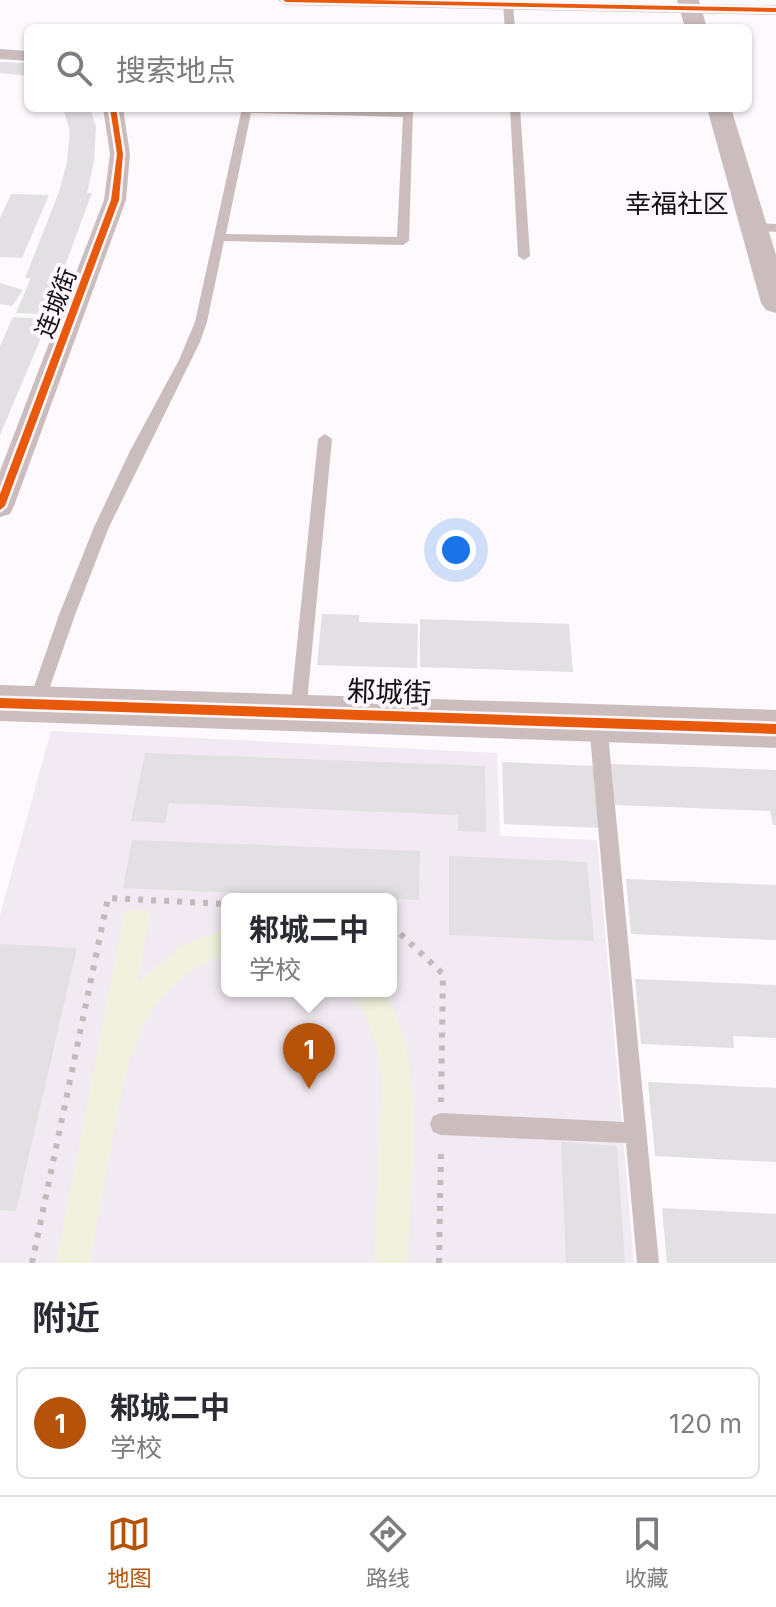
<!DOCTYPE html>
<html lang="zh">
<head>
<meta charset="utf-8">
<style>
	body { margin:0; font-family:Inter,"Noto Sans SC",sans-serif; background:#f2f2f3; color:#2b2b33 }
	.you { position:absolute; left:456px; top:550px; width:28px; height:28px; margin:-20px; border:6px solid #fff; border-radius:50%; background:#1a73e8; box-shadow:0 0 0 12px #1a73e833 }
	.badge { display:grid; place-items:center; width:52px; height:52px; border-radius:50%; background:#b45309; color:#fff; font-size:26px; font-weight:700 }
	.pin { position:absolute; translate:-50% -66px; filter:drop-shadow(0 2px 4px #0008) }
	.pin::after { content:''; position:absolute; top:42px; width:28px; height:24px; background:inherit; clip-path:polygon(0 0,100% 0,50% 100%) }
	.popup { position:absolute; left:221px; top:893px; width:176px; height:104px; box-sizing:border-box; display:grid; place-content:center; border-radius:12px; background:#fff; filter:drop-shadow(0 2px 6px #0005); font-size:26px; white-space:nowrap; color:#7c7c81 }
	.popup b { font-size:30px; color:#2b2b33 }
	.popup::after { content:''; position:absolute; left:50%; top:100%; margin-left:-16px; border:16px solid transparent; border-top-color:#fff }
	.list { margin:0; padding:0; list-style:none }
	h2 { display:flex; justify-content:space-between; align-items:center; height:104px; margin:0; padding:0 32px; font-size:34px }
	h2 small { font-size:26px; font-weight:400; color:#7c7c81 }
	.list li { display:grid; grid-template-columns:52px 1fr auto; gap:24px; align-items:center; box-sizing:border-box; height:112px; margin:0 16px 16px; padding:0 16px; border:2px solid #e1e1e2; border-radius:12px }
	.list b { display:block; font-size:30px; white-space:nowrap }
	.list p { margin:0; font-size:26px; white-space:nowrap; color:#7c7c81 }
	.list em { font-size:26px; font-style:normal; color:#7c7c81 }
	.icon { flex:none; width:44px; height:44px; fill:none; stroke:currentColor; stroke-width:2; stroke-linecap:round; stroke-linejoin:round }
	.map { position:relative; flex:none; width:776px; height:1263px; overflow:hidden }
	.search { position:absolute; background:#fff; box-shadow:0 2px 6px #0004; left:24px; right:24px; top:24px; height:88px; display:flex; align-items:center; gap:20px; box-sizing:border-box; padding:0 28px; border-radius:12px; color:#7c7c81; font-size:30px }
	.sheet { height:232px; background:#fff }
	nav { display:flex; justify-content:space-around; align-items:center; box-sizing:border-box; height:112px; border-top:2px solid #e1e1e2; background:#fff; font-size:22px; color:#7c7c81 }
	nav a { display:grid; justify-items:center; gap:4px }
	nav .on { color:#b45309 }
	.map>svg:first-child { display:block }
	.built { fill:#f2eaf2; fill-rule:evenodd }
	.green { fill:#f0f2de }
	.building { fill:#e2e0e2 }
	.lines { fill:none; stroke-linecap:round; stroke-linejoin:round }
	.path { stroke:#c3babc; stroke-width:6; stroke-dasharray:5 8; stroke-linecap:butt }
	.service { fill:#cbbdbd; fill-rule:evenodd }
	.minor { fill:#cbbdbd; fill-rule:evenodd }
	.tertiary { fill:#cbbdbd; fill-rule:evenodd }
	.cycleway-casing { stroke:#fef8fe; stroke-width:5 }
	.cycleway { fill:#e8590c; fill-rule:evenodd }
	.labels { text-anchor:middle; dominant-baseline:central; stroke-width:8; stroke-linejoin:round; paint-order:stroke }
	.far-street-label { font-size:24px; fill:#131113; stroke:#fef8fe }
	.far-neighbourhood-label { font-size:26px; fill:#131113; stroke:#fef8fe }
	.street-label { font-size:28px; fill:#131113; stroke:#fef8fe }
</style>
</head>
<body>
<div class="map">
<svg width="776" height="1263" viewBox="0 0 776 1263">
	<rect width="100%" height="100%" fill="#fdf9fd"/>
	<path class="built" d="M51 731 497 753 500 836 597 840 634 1263H0V915ZM227 899H391V991H227Z"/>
	<g class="green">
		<path d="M125 910 150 911 138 982 181 946 227 927V955C139 982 126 1063 112 1142 104 1182 97 1223 90 1263H56Z"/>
		<path d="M349 991H384C429 1065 410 1178 408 1263H374L382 1079C378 1047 371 1016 349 991Z"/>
	</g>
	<g class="building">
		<polygon points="0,62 28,63 28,76 0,73"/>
		<polygon points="63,108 90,108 96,127 94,161 87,193 92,193 47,314 16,313 31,278 25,278 59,192 67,162 70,131"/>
		<polygon points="11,194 49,195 22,258 0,257 0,218"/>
		<polygon points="0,283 23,290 12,306 0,304"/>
		<polygon points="13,317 49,319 0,435 0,346"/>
		<polygon points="322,614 359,615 359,622 418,624 417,668 317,665"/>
		<polygon points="420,619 569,624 573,672 420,667"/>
		<polygon points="145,753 485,766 486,832 458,831 458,815 169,803 165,823 131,821"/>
		<polygon points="502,762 595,766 601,828 504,824"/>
		<polygon points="611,764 776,770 776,825 773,825 770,811 615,805"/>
		<polygon points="132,840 420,851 419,900 123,888"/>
		<polygon points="449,856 587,862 594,941 449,935"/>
		<polygon points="626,879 776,885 776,940 631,934"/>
		<polygon points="0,944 77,948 16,1211 0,1210"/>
		<polygon points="635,979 776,985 776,1038 733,1036 734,1048 641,1044"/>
		<polygon points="648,1082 776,1088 776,1162 655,1156"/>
		<polygon points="561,1142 617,1146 625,1263 566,1263"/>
		<polygon points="662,1208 776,1214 776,1263 667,1263"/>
	</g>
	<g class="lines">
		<g class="path">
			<polyline points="391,925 443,974 441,1102"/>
			<polyline points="32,1263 108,898 227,904"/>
			<polyline points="439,1263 441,1148"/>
		</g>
		<g class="service">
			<polygon points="508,2 513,5 515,28 505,28 503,5"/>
			<path d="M242 108 403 111V108H413L409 241 403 245 224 241 207 322 200 342 109 527 75 615 44 704 42 709 36 712 30 709 28 704 59 615 94 527 130 451 179 360 195 322ZM251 113 403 117 397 237 226 234Z"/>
			<polygon points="510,108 520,108 530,256 524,260 518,256"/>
			<polygon points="754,223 776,224 776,232 750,230 750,224"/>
			<polygon points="325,434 332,439 306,713 304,718 298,721 292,718 290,713 318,439"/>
			<polygon points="598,715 604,718 607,723 659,1263 637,1263 626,1143 441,1135 433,1132 430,1124 433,1116 441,1113 624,1122 589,723 592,718"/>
		</g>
		<g class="minor">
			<polygon points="278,0 776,5 776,15 286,5"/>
			<polygon points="0,49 28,51 28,61 0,59"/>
			<polygon points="103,108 123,108 130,154 126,200 14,506 10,514 0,517 0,471 104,200 110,154"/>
		</g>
		<g class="tertiary">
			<polygon points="677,0 699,0 707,28 685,28"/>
			<polygon points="707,108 731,108 776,255 776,313 766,310 761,303"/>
			<polygon points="0,685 776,710 776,748 0,721"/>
		</g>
		<g class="cycleway-casing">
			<g id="cycleway">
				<polygon points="283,0 369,0 776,8 776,12 286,2"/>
				<polygon points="110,108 116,108 123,154 119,200 5,506 0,510 0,494 111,200 117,154"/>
				<polygon points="0,698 776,724 776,734 0,708"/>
			</g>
		</g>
		<use href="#cycleway" class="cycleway"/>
	</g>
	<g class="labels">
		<g class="far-street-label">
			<text transform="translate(56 303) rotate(-69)">连城街</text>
		</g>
		<g class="far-neighbourhood-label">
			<text x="677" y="203">幸福社区</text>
		</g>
		<g class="street-label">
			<text transform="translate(389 692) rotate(2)">邾城街</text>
		</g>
	</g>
</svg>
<div class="you"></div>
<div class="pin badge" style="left:309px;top:1089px">1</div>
<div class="popup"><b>邾城二中</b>学校</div>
<div class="search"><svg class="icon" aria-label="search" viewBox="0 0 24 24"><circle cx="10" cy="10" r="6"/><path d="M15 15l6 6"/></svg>搜索地点</div>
</div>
<section class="sheet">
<h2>附近<small></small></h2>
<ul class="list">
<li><span class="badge">1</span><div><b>邾城二中</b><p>学校</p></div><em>120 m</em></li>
</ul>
</section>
<nav>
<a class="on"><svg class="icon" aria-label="map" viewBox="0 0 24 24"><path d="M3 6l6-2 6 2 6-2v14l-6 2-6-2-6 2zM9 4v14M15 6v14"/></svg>地图</a>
<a><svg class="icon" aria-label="directions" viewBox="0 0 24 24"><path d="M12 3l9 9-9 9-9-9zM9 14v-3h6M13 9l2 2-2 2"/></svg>路线</a>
<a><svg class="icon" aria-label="saved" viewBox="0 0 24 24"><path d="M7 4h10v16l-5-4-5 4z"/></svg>收藏</a>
</nav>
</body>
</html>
